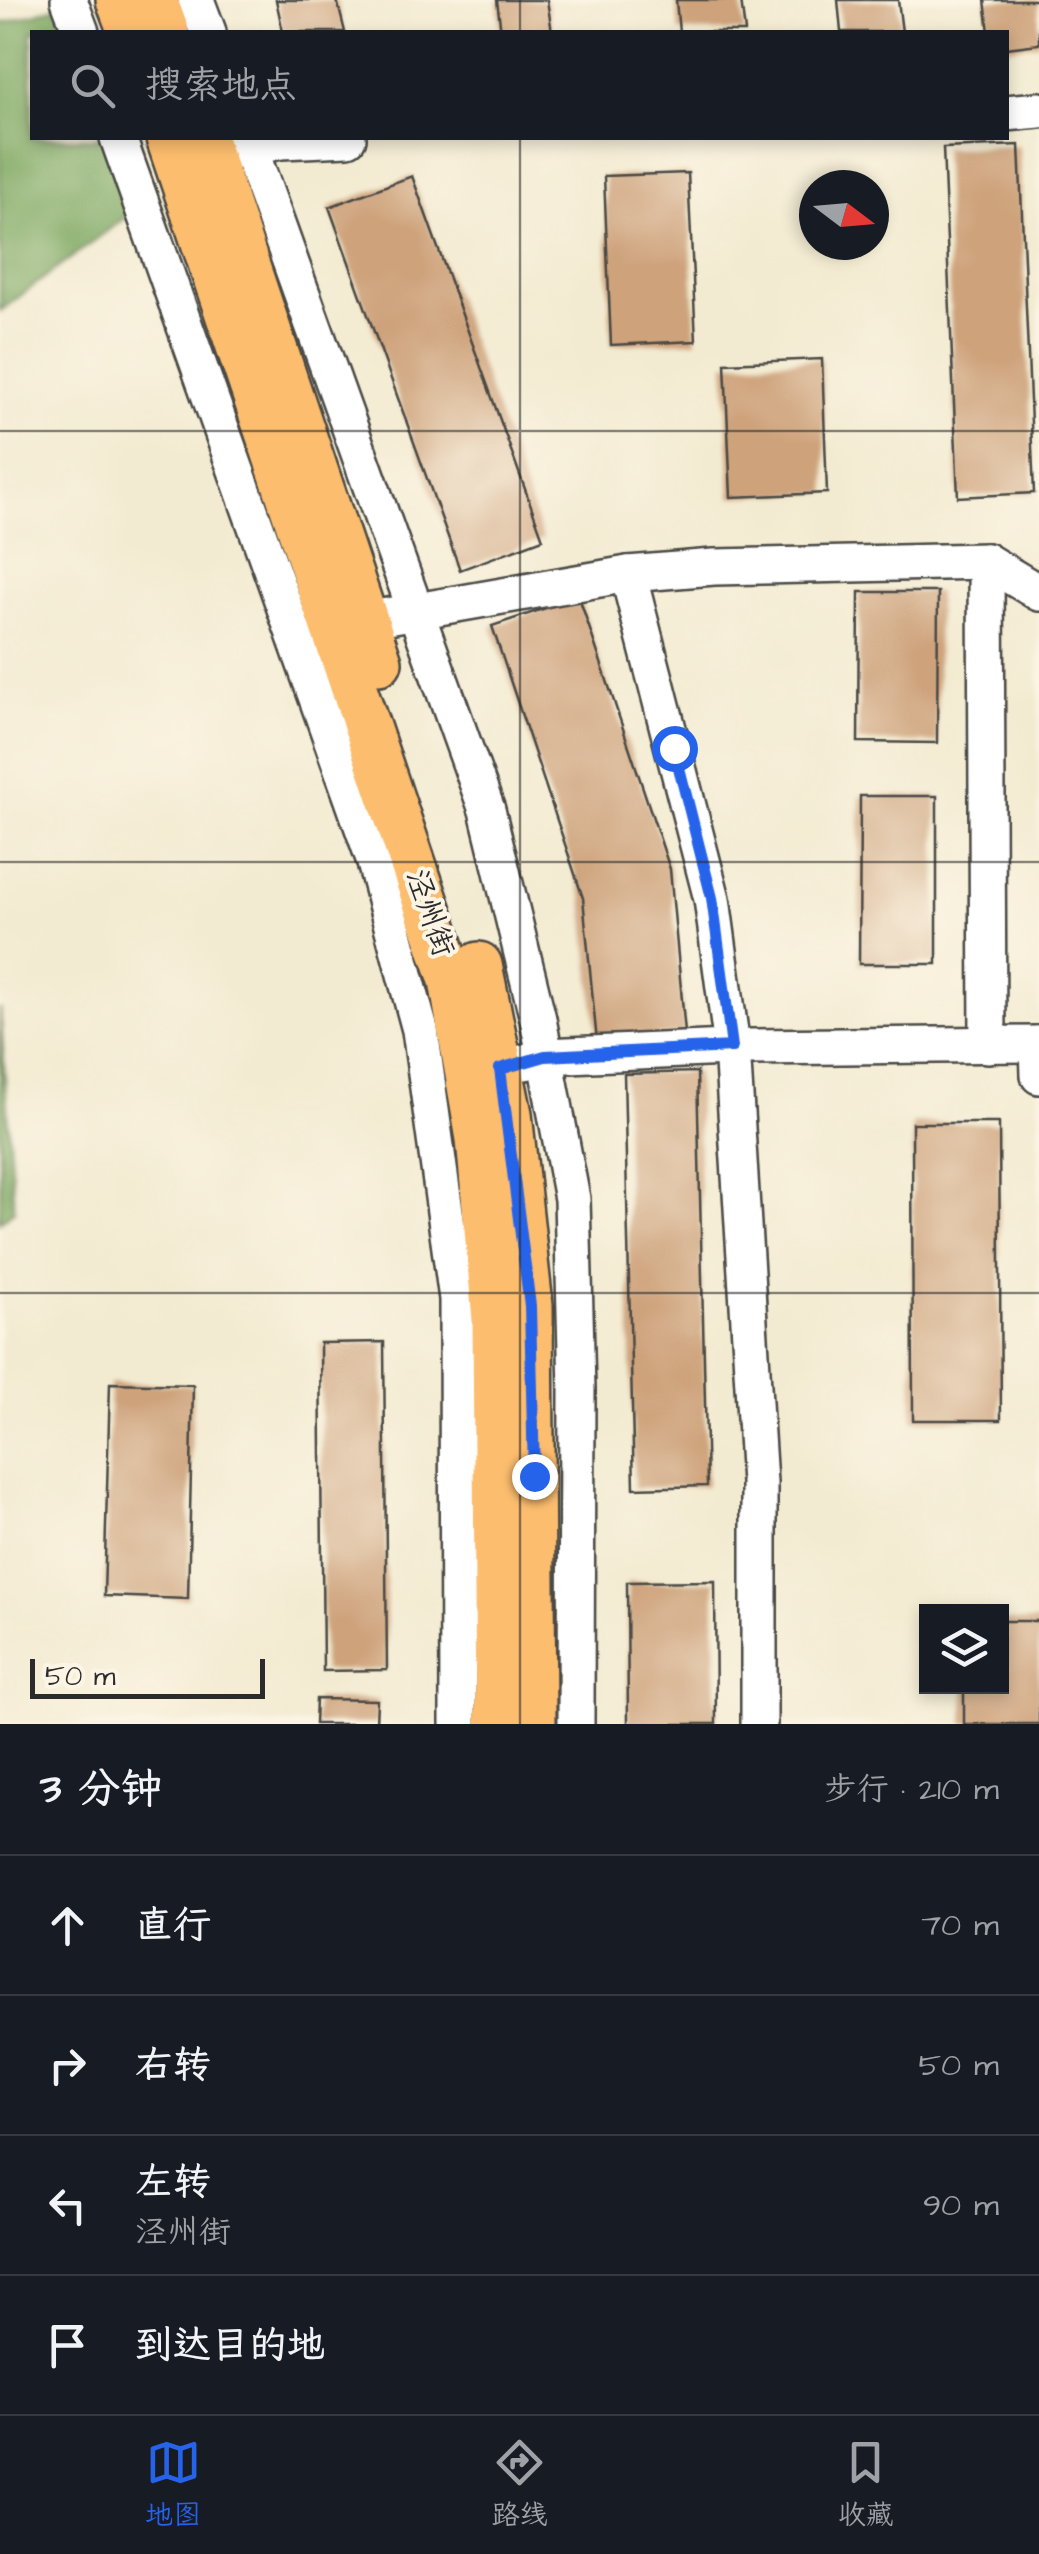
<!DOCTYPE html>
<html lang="zh">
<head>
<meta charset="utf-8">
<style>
	body { margin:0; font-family:"Architects Daughter","LXGW WenKai TC",sans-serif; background:#20242c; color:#f1f3f6 }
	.controls { position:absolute; right:30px; bottom:30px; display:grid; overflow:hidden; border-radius:0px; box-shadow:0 5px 15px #0003 }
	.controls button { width:90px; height:90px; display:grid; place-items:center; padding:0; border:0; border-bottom:2px solid #363941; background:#171b24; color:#f1f3f6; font:50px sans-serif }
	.compass { position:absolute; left:799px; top:170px; width:90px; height:90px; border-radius:50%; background:#171b24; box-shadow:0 5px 15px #0003; rotate:106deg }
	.scale { position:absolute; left:30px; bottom:25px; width:235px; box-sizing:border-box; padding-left:10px; border:5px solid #2b2b2b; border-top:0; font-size:28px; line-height:35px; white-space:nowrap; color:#2b2b2b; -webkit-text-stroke:8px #fcf5e5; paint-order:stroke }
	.stop { position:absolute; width:30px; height:30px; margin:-22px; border:8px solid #2563eb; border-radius:50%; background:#fff }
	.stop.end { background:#2563eb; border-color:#fff; box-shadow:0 2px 10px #0008 }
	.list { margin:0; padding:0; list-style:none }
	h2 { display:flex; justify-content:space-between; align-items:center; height:130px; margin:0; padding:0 40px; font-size:42px }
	h2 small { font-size:32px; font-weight:400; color:#9ea1a6 }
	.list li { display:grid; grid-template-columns:65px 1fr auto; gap:30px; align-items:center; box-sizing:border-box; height:140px; padding:0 40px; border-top:2px solid #363941 }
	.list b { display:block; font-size:38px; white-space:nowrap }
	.list p { margin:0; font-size:32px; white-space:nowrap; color:#9ea1a6 }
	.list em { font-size:32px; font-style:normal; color:#9ea1a6 }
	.icon { flex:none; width:55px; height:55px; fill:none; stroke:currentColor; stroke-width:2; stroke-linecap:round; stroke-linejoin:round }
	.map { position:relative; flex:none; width:1039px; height:1724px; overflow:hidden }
	.search { position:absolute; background:#171b24; box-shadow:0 5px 15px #0003; left:30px; right:30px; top:30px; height:110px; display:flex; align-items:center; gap:25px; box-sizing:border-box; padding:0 35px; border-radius:0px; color:#9ea1a6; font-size:38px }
	.sheet { height:690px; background:#171b24 }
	nav { display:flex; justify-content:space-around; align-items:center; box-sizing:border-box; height:140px; border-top:2px solid #363941; background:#171b24; font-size:28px; color:#9ea1a6 }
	nav a { display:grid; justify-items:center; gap:5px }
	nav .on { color:#2563eb }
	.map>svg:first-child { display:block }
	.forest { fill:#7ca760; stroke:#546946; stroke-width:2.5 }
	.building { fill:#cea37b }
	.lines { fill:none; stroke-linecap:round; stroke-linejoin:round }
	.minor-casing { stroke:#494844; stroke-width:40 }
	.major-casing { stroke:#494844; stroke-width:50 }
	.minor { stroke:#fff; stroke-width:35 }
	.major { stroke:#fcbd6e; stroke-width:45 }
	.route { stroke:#2563eb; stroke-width:12 }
	.grid { fill:none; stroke:#2b2b2b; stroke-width:2.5; stroke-opacity:0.55 }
	.labels { text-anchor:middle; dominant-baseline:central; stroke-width:8; stroke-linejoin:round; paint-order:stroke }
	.street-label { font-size:30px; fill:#2b2b2b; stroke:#fcf5e5 }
</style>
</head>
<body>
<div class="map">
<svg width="1039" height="1724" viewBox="0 0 1039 1724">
	<rect width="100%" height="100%" fill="#fcf5e5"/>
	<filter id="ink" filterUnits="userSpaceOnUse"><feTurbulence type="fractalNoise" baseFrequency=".01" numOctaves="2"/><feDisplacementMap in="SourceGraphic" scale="20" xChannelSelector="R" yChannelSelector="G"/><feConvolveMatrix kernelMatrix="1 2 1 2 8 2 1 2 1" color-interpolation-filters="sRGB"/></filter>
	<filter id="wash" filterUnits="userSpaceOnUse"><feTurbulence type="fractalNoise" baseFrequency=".0048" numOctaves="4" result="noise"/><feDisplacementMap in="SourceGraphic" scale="40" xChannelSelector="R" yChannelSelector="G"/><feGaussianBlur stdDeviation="2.25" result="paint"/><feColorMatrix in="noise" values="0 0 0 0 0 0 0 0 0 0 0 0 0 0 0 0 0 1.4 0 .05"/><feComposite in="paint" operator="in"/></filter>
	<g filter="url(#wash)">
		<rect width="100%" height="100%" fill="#f3ebd1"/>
		<g class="forest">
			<polygon points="56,7 66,32 32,32 32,138 107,138 135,210 0,311 0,24"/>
			<polygon points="0,1008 14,1210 0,1222"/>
		</g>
		<g id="blocks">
			<g class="building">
				<polygon points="276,0 337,0 345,32 283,32"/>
				<polygon points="497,0 547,0 552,32 501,32"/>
				<polygon points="676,0 741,0 745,32 679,32"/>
				<polygon points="838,0 898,0 902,32 841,32"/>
				<polygon points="985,0 1039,0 1039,44 1006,48 1006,32 989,32"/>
				<polygon points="1019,145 1034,493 958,497 943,148"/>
				<polygon points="688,173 696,341 611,345 604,176"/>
				<polygon points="412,176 543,539 460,570 329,207"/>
				<polygon points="822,359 827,493 731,497 725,363"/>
				<polygon points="859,592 938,592 937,743 858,742"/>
				<polygon points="579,597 670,869 685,1033 597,1042 583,898 492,626"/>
				<polygon points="860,796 937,796 937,964 859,964"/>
				<polygon points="697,1072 707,1486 634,1488 624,1074"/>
				<polygon points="912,1123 999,1123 1001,1420 913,1420"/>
				<polygon points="384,1342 387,1670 323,1671 320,1343"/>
				<polygon points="110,1383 193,1385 188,1599 104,1596"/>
				<polygon points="715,1581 716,1724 628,1724 627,1582"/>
				<polygon points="1002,1621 1039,1621 1039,1724 964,1724 964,1686 1002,1686"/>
				<polygon points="316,1699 377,1700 376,1724 315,1724"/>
			</g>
		</g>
	</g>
	<g filter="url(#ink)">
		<use href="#blocks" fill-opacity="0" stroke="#494844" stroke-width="2.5"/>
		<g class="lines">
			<g class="minor-casing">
				<g id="minor">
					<polyline points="69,0 81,32"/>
					<polyline points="196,0 208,32"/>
					<polyline points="1006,113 1039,110"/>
					<polyline points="118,138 374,859 420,1030 457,1299 458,1724"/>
					<polyline points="246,138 487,810 538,1019 572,1199 577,1389 576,1724"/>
					<polyline points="231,151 281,141 348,138"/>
					<polyline points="986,561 988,1045"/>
					<polyline points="628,574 712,899 732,1047 759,1483 759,1724"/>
					<polyline points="365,620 628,574 714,567 986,561 1039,593"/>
					<polyline points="1038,1044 1039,1076"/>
					<polyline points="525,1062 545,1056 751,1047 1039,1044"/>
				</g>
			</g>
			<g class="major-casing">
				<g id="major">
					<polyline points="119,0 131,32"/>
					<polyline points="154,0 166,32"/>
					<polyline points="169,138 452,980 479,1139 495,1319 498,1724"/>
					<polyline points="204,138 379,662"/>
					<polyline points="479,965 509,1114 530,1306 533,1724"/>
				</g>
			</g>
			<use href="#minor" class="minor"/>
			<use href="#major" class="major"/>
		</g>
	</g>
	<g class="lines" filter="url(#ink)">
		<polyline class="route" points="534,1476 530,1306 500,1069 545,1056 732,1047 712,898 674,748"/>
	</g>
	<path class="grid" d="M520 0V32M520 138V1724M0 431H1039M0 862H1039M0 1293H1039"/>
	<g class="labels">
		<g class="street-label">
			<text transform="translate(430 913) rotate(71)">泾州街</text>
		</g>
	</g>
</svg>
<div class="controls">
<button><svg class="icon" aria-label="layers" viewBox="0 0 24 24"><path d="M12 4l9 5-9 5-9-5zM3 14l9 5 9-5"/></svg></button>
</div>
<svg class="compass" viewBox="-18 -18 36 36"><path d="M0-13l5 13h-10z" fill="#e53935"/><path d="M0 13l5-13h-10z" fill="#9ea1a6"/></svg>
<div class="scale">50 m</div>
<div class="stop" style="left:674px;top:748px"></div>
<div class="stop end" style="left:534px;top:1476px"></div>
<div class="search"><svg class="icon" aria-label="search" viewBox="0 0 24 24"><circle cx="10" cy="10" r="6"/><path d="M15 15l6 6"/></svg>搜索地点</div>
</div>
<section class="sheet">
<h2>3 分钟<small>步行 · 210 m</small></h2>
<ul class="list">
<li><svg class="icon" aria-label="ahead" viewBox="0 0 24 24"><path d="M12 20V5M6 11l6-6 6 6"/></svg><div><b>直行</b></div><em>70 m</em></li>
<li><svg class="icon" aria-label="right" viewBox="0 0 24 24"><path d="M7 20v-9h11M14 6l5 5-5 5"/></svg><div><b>右转</b></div><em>50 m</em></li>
<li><svg class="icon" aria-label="left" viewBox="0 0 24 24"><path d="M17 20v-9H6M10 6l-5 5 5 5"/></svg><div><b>左转</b><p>泾州街</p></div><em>90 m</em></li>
<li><svg class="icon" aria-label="arrive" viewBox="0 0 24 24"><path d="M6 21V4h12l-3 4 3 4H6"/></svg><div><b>到达目的地</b></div></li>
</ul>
</section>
<nav>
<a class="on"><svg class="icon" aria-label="map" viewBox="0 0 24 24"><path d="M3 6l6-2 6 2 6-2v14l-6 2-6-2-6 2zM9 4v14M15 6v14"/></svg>地图</a>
<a><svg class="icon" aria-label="directions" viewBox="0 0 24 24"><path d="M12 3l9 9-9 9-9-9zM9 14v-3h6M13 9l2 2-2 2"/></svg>路线</a>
<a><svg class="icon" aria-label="saved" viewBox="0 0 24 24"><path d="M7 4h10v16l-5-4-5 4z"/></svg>收藏</a>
</nav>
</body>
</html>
